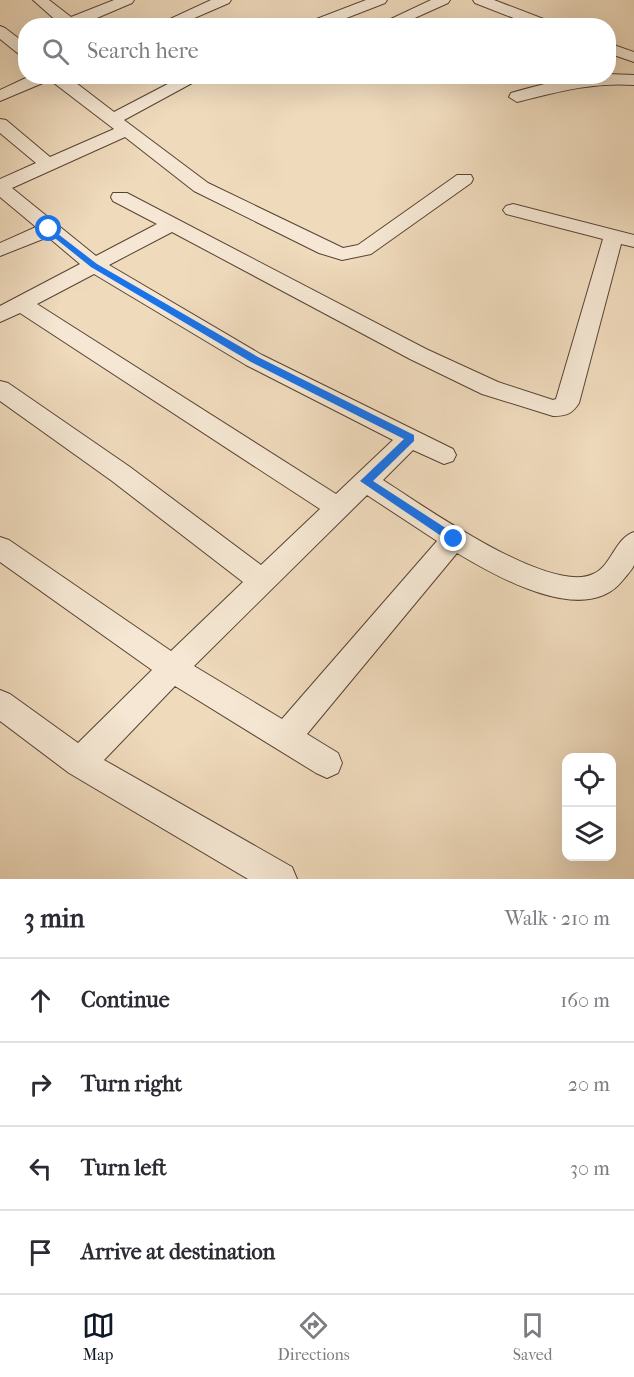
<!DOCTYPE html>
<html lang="en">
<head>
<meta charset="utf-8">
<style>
	body { margin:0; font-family:"IM FELL French Canon",serif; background:#f7f7f7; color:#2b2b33 }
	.controls { position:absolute; right:18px; bottom:18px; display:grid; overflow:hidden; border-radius:12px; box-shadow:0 6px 24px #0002 }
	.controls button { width:54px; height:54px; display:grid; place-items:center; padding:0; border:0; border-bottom:2px solid #e1e1e2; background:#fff; color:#2b2b33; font:30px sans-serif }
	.stop { position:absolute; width:18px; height:18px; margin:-14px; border:4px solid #1a73e8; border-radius:50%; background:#fff }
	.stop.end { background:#1a73e8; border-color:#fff; box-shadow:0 2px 6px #0008 }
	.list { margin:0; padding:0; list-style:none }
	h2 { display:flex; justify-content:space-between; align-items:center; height:78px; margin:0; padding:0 24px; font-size:26px }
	h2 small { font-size:20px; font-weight:400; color:#7c7c81 }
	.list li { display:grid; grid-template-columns:39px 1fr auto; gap:18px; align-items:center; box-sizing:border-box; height:84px; padding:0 24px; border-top:2px solid #e1e1e2 }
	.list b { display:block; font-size:22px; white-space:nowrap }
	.list em { font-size:20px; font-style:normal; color:#7c7c81 }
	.icon { flex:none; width:33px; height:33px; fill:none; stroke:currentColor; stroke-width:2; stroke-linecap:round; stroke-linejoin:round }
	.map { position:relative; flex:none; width:634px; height:879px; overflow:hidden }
	.search { position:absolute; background:#fff; box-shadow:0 6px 24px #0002; left:18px; right:18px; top:18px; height:66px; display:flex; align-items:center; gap:15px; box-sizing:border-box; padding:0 21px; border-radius:24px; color:#7c7c81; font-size:22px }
	.sheet { height:414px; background:#fff }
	nav { display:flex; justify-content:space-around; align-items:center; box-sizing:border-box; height:84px; border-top:2px solid #e1e1e2; background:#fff; font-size:16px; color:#7c7c81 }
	nav a { display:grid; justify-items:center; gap:3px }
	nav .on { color:#111827 }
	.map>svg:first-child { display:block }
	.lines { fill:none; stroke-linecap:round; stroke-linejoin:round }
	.minor-casing { stroke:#584334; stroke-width:2 }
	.minor { fill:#f5e7d3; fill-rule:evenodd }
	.route { fill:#1a73e8 }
</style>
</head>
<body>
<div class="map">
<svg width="634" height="879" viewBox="0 0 634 879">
	<rect width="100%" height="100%" fill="#efdabc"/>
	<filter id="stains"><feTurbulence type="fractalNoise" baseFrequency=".00333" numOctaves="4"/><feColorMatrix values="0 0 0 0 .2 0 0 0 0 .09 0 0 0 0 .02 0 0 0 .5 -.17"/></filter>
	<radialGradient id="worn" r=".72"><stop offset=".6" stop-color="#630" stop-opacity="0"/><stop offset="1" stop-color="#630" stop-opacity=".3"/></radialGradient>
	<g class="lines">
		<g class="minor-casing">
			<g id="minor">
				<polygon points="33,0 49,0 71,17 114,0 134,0 132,3 78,26 57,26 59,23"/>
				<polygon points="211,0 231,0 229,3 176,26 155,26"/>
				<polygon points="366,0 387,0 385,3 326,26 304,26 306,23"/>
				<polygon points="431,0 450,0 448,3 397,26 376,26"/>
				<polygon points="473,0 494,0 554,23 556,26 534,26 475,3"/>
				<polygon points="0,26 5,28 26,44 26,57 20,55 0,39"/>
				<polygon points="608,43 634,52 634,62 608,53"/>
				<path d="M608 74 634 75V85C592 82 557 92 517 102L509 97 511 93C546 83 572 76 608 76Z"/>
				<path d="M30 76H67L114 112 183 76H205L124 120 208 183 343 248 358 245 457 175H471L473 179 471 183 371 254 342 260 319 253 194 191 125 137 12 188 96 256 157 224 113 201 111 197 113 193H127L426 349 498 382 553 400 556 399 603 239 506 214 503 210 506 206 513 204 634 235V247L621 244 579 403C572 414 566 416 553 416L482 394 410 359 172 232 109 265 262 355 453 449 456 455 453 461 444 464 413 450 383 480C422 505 549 595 593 574 612 566 614 539 634 532 634 542 634 556 634 565 632 570 626 576 623 580 586 628 497 577 457 553L307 734 338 753 342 763 338 773 327 778 316 773 175 686 104 760 292 867 297 879H248L69 773 0 721V690L10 694 78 743 152 670 0 562V537L9 540 171 651 243 582 112 481 0 401V381L8 383 130 467 261 565 320 509 20 313 0 322V306L80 264 48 237 0 256V243L36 227 0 197V179L36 163 0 133V119L6 120 50 157 114 129 50 80 0 101V90ZM94 274 246 365 393 440 336 494 37 304ZM367 495 437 541 282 719 194 666Z"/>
			</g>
		</g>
		<use href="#minor" class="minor"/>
	</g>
	<polygon class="route" points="49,227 97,264 258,357 414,435 414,441 373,481 458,536 458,542 450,542 360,481 404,439 251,362 91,267 46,231 45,229"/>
	<rect width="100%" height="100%" filter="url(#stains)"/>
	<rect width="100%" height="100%" fill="url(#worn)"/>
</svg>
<div class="controls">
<button><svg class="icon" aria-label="locate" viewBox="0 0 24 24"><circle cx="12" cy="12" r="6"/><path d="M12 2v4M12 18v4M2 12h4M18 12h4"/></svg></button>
<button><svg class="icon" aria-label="layers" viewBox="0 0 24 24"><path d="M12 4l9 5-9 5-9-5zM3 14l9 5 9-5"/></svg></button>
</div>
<div class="stop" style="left:49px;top:229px"></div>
<div class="stop end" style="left:454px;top:539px"></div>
<div class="search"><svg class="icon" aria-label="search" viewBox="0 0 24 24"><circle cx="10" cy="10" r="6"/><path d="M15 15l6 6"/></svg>Search here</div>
</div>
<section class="sheet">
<h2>3 min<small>Walk · 210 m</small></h2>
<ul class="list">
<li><svg class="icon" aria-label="ahead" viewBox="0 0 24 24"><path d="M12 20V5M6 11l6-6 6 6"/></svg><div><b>Continue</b></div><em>160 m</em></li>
<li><svg class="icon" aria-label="right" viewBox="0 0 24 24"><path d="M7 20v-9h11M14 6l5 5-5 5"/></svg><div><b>Turn right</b></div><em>20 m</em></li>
<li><svg class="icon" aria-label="left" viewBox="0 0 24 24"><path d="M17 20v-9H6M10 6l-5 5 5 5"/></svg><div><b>Turn left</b></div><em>30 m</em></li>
<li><svg class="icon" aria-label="arrive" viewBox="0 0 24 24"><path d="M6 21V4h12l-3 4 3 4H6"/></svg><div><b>Arrive at destination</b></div></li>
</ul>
</section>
<nav>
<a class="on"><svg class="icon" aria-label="map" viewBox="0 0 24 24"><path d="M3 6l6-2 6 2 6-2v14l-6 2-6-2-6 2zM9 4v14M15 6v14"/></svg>Map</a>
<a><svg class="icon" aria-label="directions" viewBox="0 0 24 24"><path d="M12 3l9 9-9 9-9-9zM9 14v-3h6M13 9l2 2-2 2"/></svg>Directions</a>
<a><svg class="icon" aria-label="saved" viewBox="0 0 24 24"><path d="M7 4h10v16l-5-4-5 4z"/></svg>Saved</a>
</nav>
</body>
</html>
